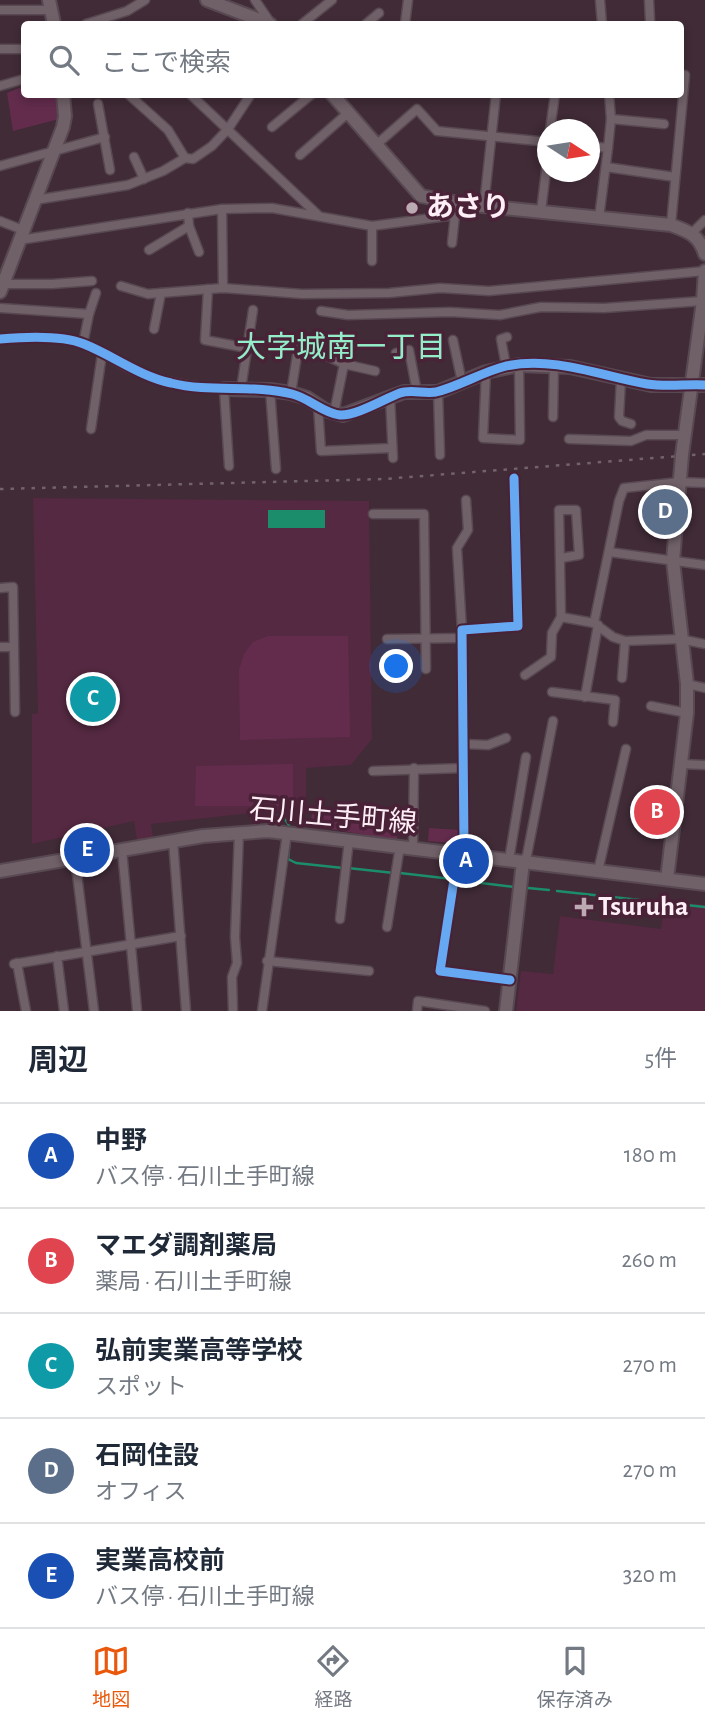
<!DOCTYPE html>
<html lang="ja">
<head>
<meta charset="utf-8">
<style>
	body { margin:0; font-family:"Alegreya Sans","Noto Sans JP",sans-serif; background:#f6f6f7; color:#1f2937 }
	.compass { position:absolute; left:537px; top:119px; width:63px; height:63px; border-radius:50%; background:#fff; box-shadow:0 4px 10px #0003; rotate:102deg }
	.you { position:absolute; left:397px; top:667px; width:24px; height:24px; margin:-18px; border:5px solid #fff; border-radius:50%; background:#1a73e8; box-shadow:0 0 0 10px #1a73e833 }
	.badge { display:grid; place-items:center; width:46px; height:46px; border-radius:50%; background:#ea580c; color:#fff; font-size:23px; font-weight:700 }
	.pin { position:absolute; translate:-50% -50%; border:4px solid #fff; box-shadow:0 2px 7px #0006 }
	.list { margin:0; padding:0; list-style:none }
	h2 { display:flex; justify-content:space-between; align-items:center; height:91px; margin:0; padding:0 28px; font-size:30px }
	h2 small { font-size:23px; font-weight:400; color:#747a83 }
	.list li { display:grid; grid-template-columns:46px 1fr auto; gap:21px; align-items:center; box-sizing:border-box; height:105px; padding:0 28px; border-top:2px solid #e0e1e3 }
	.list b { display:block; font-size:26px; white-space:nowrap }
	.list p { margin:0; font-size:23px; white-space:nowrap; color:#747a83 }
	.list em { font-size:23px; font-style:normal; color:#747a83 }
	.icon { flex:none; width:38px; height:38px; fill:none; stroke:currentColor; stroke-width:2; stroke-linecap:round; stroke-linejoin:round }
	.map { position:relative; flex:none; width:705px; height:1011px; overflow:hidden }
	.search { position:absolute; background:#fff; box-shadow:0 4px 10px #0003; left:21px; right:21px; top:21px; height:77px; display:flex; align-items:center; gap:18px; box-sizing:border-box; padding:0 24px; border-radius:7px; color:#747a83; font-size:26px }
	.sheet { height:616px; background:#fff }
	nav { display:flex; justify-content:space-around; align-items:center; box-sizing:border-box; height:98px; border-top:2px solid #e0e1e3; background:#fff; font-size:19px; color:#747a83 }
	nav a { display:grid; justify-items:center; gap:4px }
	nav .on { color:#ea580c }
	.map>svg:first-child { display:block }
	.built { fill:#542941 }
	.green { fill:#632c4d }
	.water { fill:#1c8d6b }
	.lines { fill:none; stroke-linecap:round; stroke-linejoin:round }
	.stream { stroke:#1c8d6b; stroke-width:2.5 }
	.street-casing { stroke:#584851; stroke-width:11 }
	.secondary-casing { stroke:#584851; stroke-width:16 }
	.street { stroke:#706068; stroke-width:8 }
	.secondary { stroke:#706068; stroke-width:12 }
	.rail { stroke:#72626b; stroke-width:2.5; stroke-dasharray:3.5 7; stroke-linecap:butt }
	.cycleway-casing { stroke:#492238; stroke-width:13 }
	.cycleway { stroke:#66a8f1; stroke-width:9 }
	.poi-dot { fill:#bcaab3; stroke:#492238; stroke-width:2.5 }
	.labels { text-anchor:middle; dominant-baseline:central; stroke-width:7; stroke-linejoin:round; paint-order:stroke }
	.poi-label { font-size:28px; font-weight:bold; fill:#feeef6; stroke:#492238; text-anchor:start }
	.street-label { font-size:28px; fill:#feeef6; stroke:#492238 }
	.neighbourhood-label { font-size:30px; fill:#94ecc8; stroke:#492238 }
</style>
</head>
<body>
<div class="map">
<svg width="705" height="1011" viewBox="0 0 705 1011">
	<rect width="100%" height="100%" fill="#402b37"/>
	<g class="built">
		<polygon points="33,498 369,501 372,739 351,765 306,768 306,807 151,824 153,838 137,840 134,821 32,844 32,714 38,713"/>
		<polygon points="665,900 705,905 705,1011 516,1011 521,971 553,974 560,916 661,929"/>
	</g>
	<g class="green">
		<polygon points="24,86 24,94 58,95 59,119 13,131 7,93"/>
		<polygon points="268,636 348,636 350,737 240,740 239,670 244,654 253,642"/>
		<polygon points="293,764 293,806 195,806 196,766"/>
		<polygon points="319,808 399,821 397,840 311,826 312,812"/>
		<polygon points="429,828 460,830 459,844 428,841"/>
	</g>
	<rect class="water" x="268" y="510" width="57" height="18"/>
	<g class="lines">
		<g class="stream">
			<polyline points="265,810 284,818 289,825"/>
			<polyline points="290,839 288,859 296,863 343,868"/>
			<polyline points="348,868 394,873"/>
			<polyline points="400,873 452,879"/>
			<polyline points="457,880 515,887"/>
			<polyline points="528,888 549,890"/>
			<polyline points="557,891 658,902"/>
			<polyline points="667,903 705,907"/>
		</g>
		<g class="street-casing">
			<g id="street">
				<polyline points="255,0 270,22"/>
				<polyline points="600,0 602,24"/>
				<polyline points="649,0 650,20"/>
				<polyline points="0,10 51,10"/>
				<polyline points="86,24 127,11 145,0"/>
				<polyline points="302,24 332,0"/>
				<polyline points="366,24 379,13"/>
				<polyline points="405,24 408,0"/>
				<polyline points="0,49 24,49"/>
				<polyline points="0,86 24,79"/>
				<polyline points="128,94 168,130 185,158"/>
				<polyline points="190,94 318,215"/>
				<polyline points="98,104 110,170"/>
				<polyline points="611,119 664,124"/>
				<polyline points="272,127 312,94"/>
				<polyline points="550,130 555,94"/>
				<polyline points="376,145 417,109 437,131 548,142"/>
				<polyline points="590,146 608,148 599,218"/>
				<polyline points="608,148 611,119 609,94"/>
				<polyline points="300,155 348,113"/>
				<polyline points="134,157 144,179"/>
				<polyline points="0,166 105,137"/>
				<polyline points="606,167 675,177"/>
				<polyline points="35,200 128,185 163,171 185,158 193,159 212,146 228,129 251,94"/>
				<polyline points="484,205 496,94"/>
				<polyline points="222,209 223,288"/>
				<polyline points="541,211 548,155"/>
				<polyline points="188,213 189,226 199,252"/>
				<polyline points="0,221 23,230"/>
				<polyline points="671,225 685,75 680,75"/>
				<polyline points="693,232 705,220"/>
				<polyline points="19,240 222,209 272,208 372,226 455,215 464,204"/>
				<polyline points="452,243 455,215"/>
				<polyline points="149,250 189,226"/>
				<polyline points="372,261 372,226"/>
				<polyline points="3,284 52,284 92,281"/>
				<polyline points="121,286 148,294 223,288 302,294 389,293 440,288 489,291 705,271"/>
				<polyline points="208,289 205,340 247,348"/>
				<polyline points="0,308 89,314 83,344"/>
				<polyline points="321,311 348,315 450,312 500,315 541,307 604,308 703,301"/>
				<polyline points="89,314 96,293"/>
				<polyline points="154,329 161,293"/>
				<path d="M0 339C25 337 56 336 81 343 97 348 113 360 129 368 160 382 190 387 224 389L229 466"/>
				<polyline points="453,340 462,382"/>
				<polyline points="396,353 409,350 417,392"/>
				<polyline points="506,366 501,339 507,337"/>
				<polyline points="486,372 483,438 520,440 519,365"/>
				<polyline points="621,379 619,417 622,421 631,424"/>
				<polyline points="241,389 253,310"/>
				<polyline points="270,390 276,469"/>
				<polyline points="438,392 440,455"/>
				<polyline points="291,393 299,343 344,364 375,371"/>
				<polyline points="390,397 393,458"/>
				<polyline points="318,406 321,451 392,448"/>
				<polyline points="334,413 344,364"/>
				<polyline points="553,417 554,364"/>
				<polyline points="91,429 102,354"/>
				<polyline points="569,439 631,441 646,435 685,435"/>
				<polyline points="373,514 424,514 426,669"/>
				<polyline points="609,552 705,565"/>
				<polyline points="561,558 579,555 576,510 559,510 561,617"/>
				<polyline points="0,588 13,587 15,712"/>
				<polyline points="594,623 619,501 624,488 680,482 705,483"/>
				<polyline points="462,630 457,548 468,530 466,500"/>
				<polyline points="387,639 462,638"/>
				<polyline points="0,647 13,647"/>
				<polyline points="525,675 551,657 552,633 561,617 594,623 613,637 625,641 680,639 705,644"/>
				<polyline points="622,678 625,641"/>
				<polyline points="687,684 705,688"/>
				<polyline points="552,692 615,700 613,722"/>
				<polyline points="585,697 598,625"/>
				<polyline points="651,706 687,713"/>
				<polyline points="464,744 488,745 506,738"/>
				<polyline points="681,764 705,765"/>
				<polyline points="373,771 464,768"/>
				<polyline points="173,840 186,1011"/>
				<polyline points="413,847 414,768"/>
				<polyline points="122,850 137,1010"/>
				<polyline points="75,858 94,1011"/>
				<polyline points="509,860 526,757"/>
				<polyline points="523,862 527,855 553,721"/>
				<polyline points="598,871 626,749"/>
				<polyline points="340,919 349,840"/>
				<polyline points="387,927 400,846"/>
				<polyline points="57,956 64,1011"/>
				<polyline points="267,961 369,971"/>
				<polyline points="17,963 26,1011"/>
				<polyline points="14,964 181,936"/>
				<polyline points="510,980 440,971 457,860 464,846 462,630 518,626 514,478"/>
				<polyline points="233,1011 232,977 237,963 235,937 239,832"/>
				<polyline points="262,1011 287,833"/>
				<polyline points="417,1011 418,1001 485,1011"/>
			</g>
		</g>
		<g class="secondary-casing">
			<g id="secondary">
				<polyline points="49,0 54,24"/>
				<polyline points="207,0 270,24"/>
				<path d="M332 94 421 196 464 204 671 225C688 231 699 235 705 254"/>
				<polyline points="0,292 63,127 65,116 63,94"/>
				<polyline points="224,389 270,390 291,393 307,398 325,410 343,415 404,392 438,392 486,372 519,365 570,367 651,385 705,385"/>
				<polyline points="0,871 203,836 268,831 705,884"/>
				<polyline points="667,879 687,713 687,684 673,561 682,455 703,301 705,271"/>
				<polyline points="506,1011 523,862"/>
			</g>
		</g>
		<use href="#street" class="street"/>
		<use href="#secondary" class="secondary"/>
		<polyline class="rail" points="0,489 384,479 705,454"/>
		<g class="cycleway-casing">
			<g id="cycleway">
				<path d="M0 339C23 337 62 335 84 344 114 356 139 376 171 383 211 393 253 384 292 394 309 398 323 413 340 415 356 416 384 399 400 393 411 389 424 394 436 392 460 386 482 372 506 366 554 356 601 376 647 384 666 387 686 384 705 385"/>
				<polyline points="510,980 440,971 457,860 464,846 462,630 518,626 514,478"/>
			</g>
		</g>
		<use href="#cycleway" class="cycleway"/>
	</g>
	<g class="poi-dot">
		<circle cx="412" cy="208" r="7"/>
		<path d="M580.5 896.5h7v7h7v7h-7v7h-7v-7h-7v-7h7z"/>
	</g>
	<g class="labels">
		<g class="poi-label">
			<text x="426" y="208">あさり</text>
			<text x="598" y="907">Tsuruha</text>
		</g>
		<g class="street-label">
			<text transform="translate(333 817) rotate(5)">石川土手町線</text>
		</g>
		<g class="neighbourhood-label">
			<text x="341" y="348">大字城南一丁目</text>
		</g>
	</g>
</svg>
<svg class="compass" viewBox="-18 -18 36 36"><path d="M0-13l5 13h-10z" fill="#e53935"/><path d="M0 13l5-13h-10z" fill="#747a83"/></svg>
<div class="you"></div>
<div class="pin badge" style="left:466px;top:861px;background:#1a4fb4">A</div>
<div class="pin badge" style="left:657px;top:812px;background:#e0444e">B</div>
<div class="pin badge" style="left:93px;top:699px;background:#0f9aa8">C</div>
<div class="pin badge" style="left:665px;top:512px;background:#5c6f8a">D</div>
<div class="pin badge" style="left:87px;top:850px;background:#1a4fb4">E</div>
<div class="search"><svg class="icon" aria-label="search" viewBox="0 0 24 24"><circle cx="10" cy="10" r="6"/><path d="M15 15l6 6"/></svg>ここで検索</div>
</div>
<section class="sheet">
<h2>周辺<small>5件</small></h2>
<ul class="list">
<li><span class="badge" style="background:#1a4fb4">A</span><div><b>中野</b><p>バス停 · 石川土手町線</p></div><em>180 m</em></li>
<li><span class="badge" style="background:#e0444e">B</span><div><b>マエダ調剤薬局</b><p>薬局 · 石川土手町線</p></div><em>260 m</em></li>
<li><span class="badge" style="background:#0f9aa8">C</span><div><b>弘前実業高等学校</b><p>スポット</p></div><em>270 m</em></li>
<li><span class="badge" style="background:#5c6f8a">D</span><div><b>石岡住設</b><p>オフィス</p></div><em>270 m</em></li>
<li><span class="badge" style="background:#1a4fb4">E</span><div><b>実業高校前</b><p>バス停 · 石川土手町線</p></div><em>320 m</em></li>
</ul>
</section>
<nav>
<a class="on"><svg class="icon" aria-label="map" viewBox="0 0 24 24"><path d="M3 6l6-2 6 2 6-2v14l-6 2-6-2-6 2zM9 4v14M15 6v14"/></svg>地図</a>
<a><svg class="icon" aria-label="directions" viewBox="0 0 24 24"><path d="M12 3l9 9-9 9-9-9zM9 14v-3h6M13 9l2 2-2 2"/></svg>経路</a>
<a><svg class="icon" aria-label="saved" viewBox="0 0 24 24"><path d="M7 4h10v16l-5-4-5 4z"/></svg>保存済み</a>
</nav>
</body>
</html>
